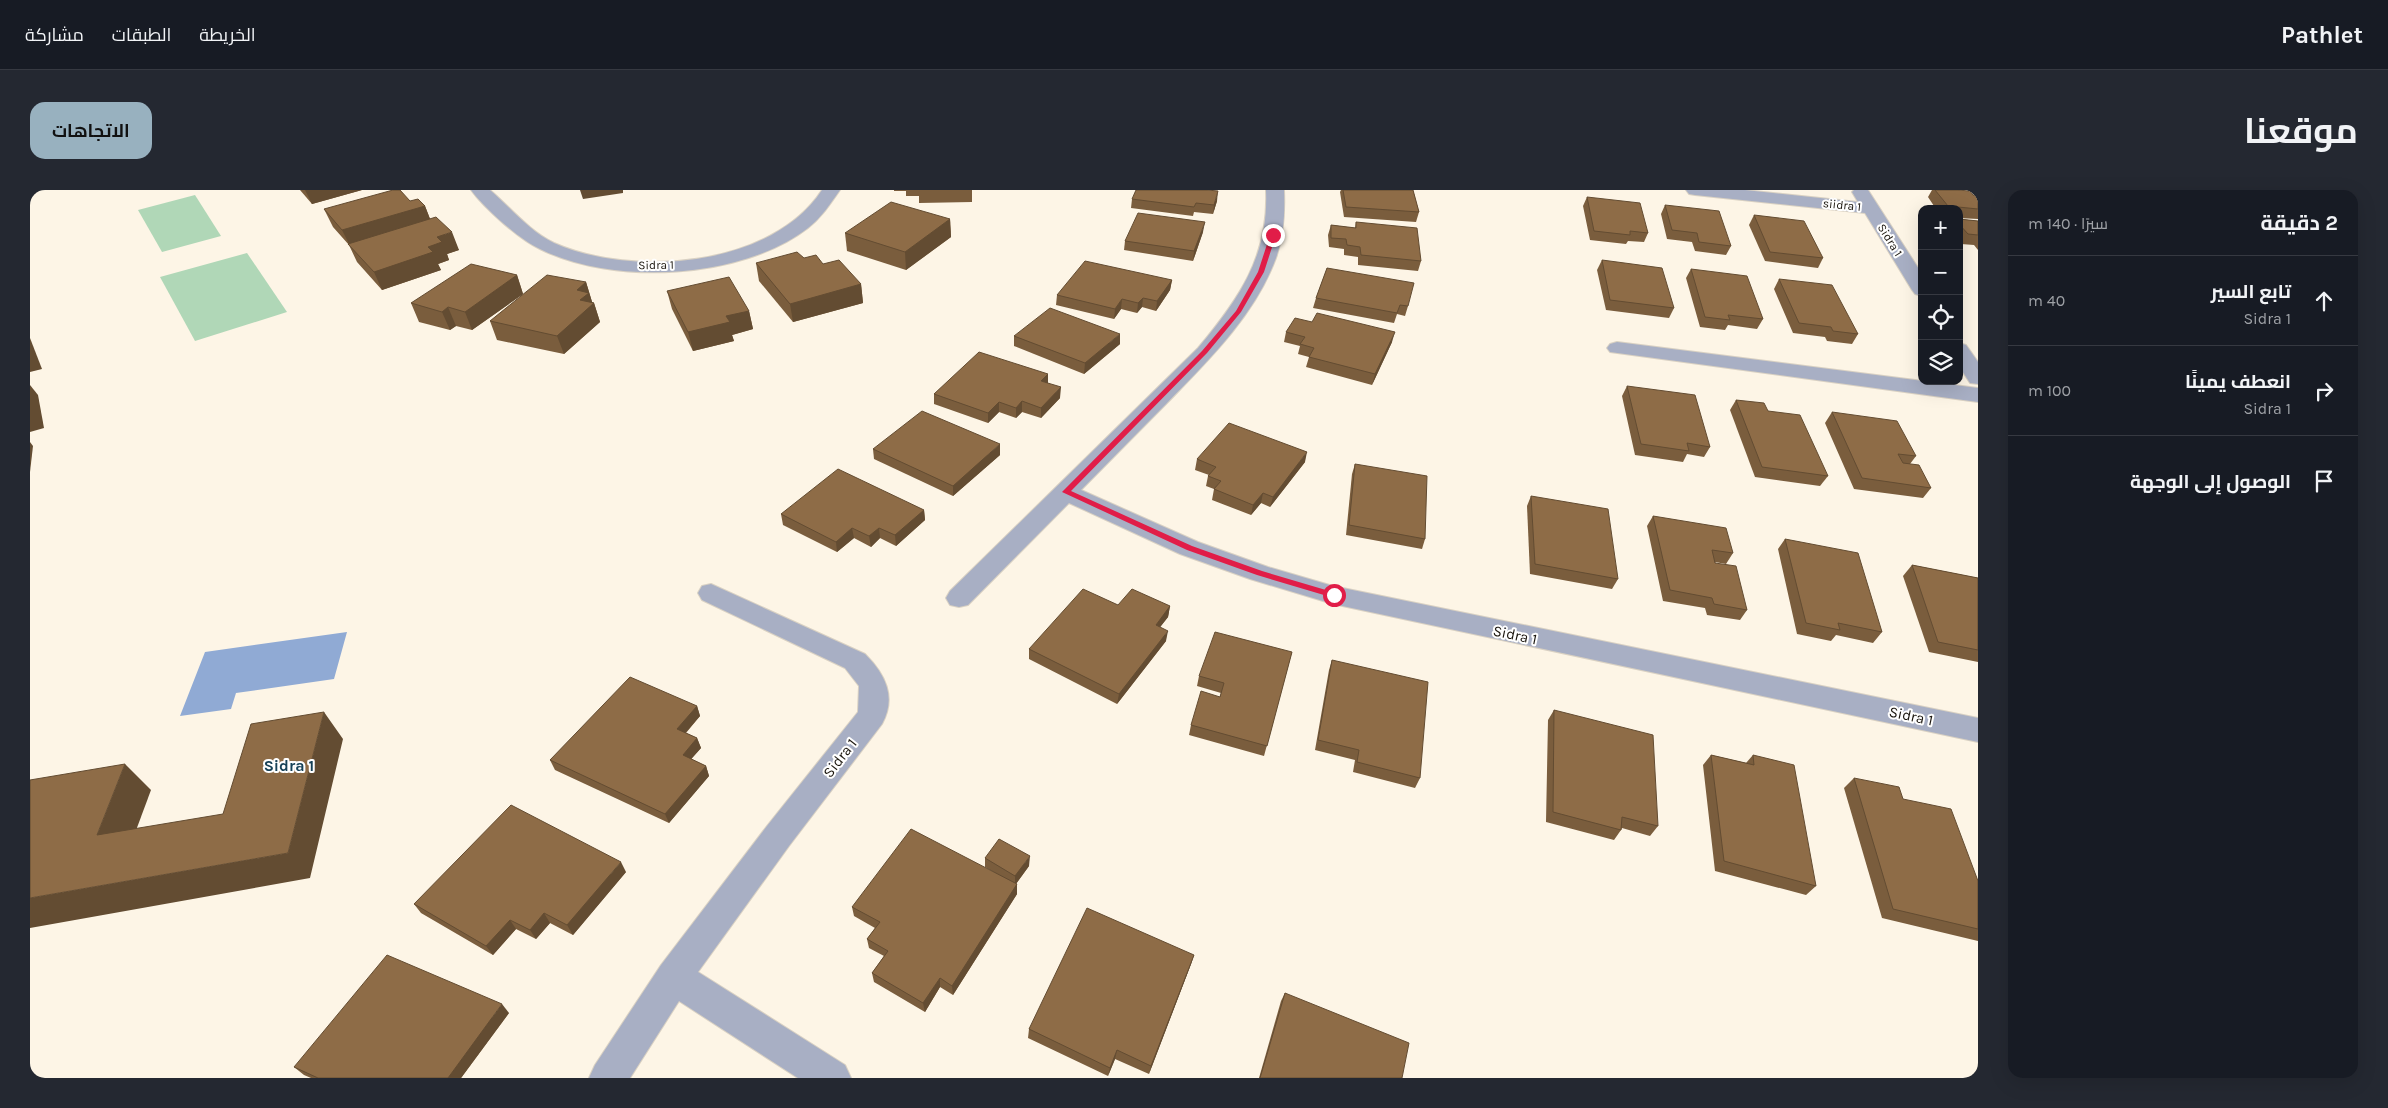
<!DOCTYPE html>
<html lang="ar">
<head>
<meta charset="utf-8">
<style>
	body { margin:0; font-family:Karla,Cairo,sans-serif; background:#242831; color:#f1f3f6; direction:rtl }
	.controls { position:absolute; right:15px; top:15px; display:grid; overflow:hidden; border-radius:10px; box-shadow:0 5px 20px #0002 }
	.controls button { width:45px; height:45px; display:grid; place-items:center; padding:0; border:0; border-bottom:1px solid #363941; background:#171b24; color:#f1f3f6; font:25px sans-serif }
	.stop { position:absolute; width:15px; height:15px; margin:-11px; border:4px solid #e11d48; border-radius:50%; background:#fff }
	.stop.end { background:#e11d48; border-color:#fff; box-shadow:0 1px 5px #0008 }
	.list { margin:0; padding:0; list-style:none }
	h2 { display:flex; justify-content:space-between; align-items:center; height:65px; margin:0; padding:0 20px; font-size:21px }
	h2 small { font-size:16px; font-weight:400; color:#9ea1a6 }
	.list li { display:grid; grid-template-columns:32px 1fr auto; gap:15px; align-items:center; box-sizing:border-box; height:90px; padding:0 20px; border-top:1px solid #363941 }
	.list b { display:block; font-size:19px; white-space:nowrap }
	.list p { margin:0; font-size:16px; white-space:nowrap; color:#9ea1a6 }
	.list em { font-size:16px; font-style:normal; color:#9ea1a6 }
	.icon { flex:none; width:28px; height:28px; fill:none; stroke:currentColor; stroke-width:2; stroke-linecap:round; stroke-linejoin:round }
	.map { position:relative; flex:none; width:1948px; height:888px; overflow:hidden; direction:ltr; border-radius:15px }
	header { display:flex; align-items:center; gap:30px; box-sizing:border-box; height:70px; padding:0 25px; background:#171b24; border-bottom:1px solid #363941 }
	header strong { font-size:24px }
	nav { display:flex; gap:28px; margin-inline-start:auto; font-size:18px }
	.intro { display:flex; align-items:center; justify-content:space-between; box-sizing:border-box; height:120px; padding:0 30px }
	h1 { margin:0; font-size:35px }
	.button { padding:12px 22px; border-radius:15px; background:#98b1bf; color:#111; font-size:18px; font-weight:700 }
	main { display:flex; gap:30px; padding:0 30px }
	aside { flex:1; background:#171b24; border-radius:15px; box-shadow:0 5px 20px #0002 }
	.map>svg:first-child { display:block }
	.green { fill:#b0d7b7 }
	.water { fill:#90aad4 }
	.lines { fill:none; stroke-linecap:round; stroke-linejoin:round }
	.street-casing { stroke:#d9d1c3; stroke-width:2 }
	.street { fill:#a8afc4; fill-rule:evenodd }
	.wall { fill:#7a5d3d }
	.shaded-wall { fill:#634c32 }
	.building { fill:#8e6c47; stroke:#634c32 }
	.route { fill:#e11d48 }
	.labels { text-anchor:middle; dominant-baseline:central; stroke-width:4; stroke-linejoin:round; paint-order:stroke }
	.far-street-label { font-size:12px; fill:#1a150d; stroke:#fff }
	.street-label { font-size:15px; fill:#1a150d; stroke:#fff }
	.neighbourhood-label { font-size:16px; font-weight:bold; fill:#164157; stroke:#fff }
</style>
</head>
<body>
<header>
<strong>Pathlet</strong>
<nav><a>الخريطة</a><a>الطبقات</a><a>مشاركة</a></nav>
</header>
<div class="intro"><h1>موقعنا</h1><a class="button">الاتجاهات</a></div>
<main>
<aside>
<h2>2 دقيقة<small>سيرًا · 140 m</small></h2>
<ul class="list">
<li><svg class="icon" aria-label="ahead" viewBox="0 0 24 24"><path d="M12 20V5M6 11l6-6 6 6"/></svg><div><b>تابع السير</b><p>Sidra 1</p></div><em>40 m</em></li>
<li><svg class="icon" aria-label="right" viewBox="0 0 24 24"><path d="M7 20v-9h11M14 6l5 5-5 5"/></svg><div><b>انعطف يمينًا</b><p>Sidra 1</p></div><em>100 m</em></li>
<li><svg class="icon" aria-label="arrive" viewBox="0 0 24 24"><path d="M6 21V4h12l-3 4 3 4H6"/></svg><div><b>الوصول إلى الوجهة</b></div></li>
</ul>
</aside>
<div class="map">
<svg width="1948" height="888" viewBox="0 0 1948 888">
	<rect width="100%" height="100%" fill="#fdf5e6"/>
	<g class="green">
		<polygon points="165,5 191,46 132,62 108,20"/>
		<polygon points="217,63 257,122 165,151 130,87"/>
	</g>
	<polygon class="water" points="317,442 304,489 206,503 201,519 150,526 175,462"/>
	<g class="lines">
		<g class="street-casing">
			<g id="street">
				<path d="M441 0H460C481 18 499 41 524 53 603 88 742 77 792 0H810C800 14 792 27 778 38 712 89 584 96 510 59 490 50 454 18 441 0Z"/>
				<path d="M1236 0H1254C1255 23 1254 45 1246 68 1225 125 1179 170 1137 213 1108 242 1080 271 1051 300L1168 352 1238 377 1303 396 1948 528V552L1303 414 1220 389 1150 364 1039 313 938 415 929 417 920 415 916 408 920 401 1168 158C1209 109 1239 66 1236 0Z"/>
				<polygon points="1656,0 1715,0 1828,12 1822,2 1824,0 1838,0 1892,84 1892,106 1885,104 1882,100 1835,23 1665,5 1659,4"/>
				<polygon points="1587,152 1948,198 1948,212 1580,162 1577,158 1580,154"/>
				<polygon points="1929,153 1936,155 1948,172 1948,194 1940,193 1929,176"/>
				<path d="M681 394 835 464C855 484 867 507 852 534L759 656 668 782 815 875 821 888H768L649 811 600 888H559L565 875 631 775 737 636 828 522 829 496 815 478 672 410 668 403 672 396Z"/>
			</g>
		</g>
		<use href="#street" class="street"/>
	</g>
	<g class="wall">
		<polygon points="270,0 332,0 282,14"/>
		<polygon points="864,0 942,0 942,12 889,13 889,6 876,6 876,1 864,1"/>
		<polygon points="1311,0 1383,0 1389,22 1386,32 1314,27 1310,2"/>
		<polygon points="1902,0 1928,0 1943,5 1948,6 1948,29 1929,28 1929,19 1906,19 1898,7"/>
		<polygon points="1557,7 1618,43 1614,52 1598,51 1596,54 1560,50 1553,16"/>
		<polygon points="1102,9 1187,11 1183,24 1164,22 1163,26 1101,18"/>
		<polygon points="380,11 395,16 400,29 429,60 417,64 419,70 408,74 411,80 352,100 327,72 319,55 303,37 294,19"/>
		<polygon points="1635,15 1701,56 1696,65 1665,61 1662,52 1637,49 1631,24"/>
		<polygon points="1724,25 1793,68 1788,78 1735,71 1719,35"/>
		<polygon points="920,29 921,47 876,80 817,61 815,43"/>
		<polygon points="1929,29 1948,31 1948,60 1944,55 1931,54 1929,51"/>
		<polygon points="1326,32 1391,71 1388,81 1328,75 1328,67 1314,65 1314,59 1299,57 1298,45 1301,35 1325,38"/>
		<polygon points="1173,42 1163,71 1094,60 1095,51"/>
		<polygon points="774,68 793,74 831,94 833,113 763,132 729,91 726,73"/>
		<polygon points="1572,70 1644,118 1639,128 1576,120 1567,80"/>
		<polygon points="1297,78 1378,116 1375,126 1367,124 1364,133 1283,118 1286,108"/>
		<polygon points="1661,79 1733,129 1727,139 1698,135 1695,140 1670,137 1656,88"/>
		<polygon points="487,85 493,104 442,140 426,136 420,140 389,132 381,113"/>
		<polygon points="1749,89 1828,144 1822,154 1797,151 1795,147 1763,143 1744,99"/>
		<polygon points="1142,90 1140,100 1126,121 1112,117 1107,123 1091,119 1084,129 1026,115 1027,105"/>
		<polygon points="556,92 562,112 564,113 570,132 534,164 467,150 460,131"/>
		<polygon points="637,101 719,121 723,139 702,145 704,151 663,161 642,119"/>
		<polygon points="1256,142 1362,152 1342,195 1276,177 1279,167 1268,164 1270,156 1254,152"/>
		<polygon points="984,146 1090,154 1054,184 984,156"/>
		<polygon points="1018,193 1030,208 1011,228 992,222 986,228 969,222 958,233 904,214 904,204"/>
		<polygon points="1597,196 1680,257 1674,267 1657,264 1653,272 1605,265 1592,206"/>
		<polygon points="1706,210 1738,221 1798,286 1790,296 1725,287 1700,220"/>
		<polygon points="1802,222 1886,266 1880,274 1901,298 1893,308 1824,299 1795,233"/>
		<polygon points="843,259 970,265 923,306 844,269"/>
		<polygon points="1167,269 1275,272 1240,317 1231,313 1221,325 1182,310 1184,299 1176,296 1178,286 1179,285 1165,280"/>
		<polygon points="1325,274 1395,349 1392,359 1316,345 1322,284"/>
		<polygon points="1501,306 1588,389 1582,399 1500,384 1497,316"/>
		<polygon points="894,320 895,330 866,356 850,348 841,357 824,348 807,362 753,335 751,324"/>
		<polygon points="1623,326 1703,363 1696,374 1685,372 1717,420 1710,430 1677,425 1675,418 1633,411 1617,336"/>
		<polygon points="1755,349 1852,442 1843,453 1806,445 1801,451 1767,444 1748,359"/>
		<polygon points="1882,375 1948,388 1948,472 1899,462 1873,386"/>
		<polygon points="1088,415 1140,416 1138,427 1130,437 1136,451 1087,514 999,469 999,459"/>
		<polygon points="1262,462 1234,566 1159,545 1161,535 1190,507 1191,503 1167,496 1169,486"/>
		<polygon points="1302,470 1390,588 1385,598 1323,582 1325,570 1285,560 1299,480"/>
		<polygon points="667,516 670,526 656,543 667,548 671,558 661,569 676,576 679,586 639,633 525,580 520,570"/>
		<polygon points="1524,520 1628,636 1620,646 1592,638 1591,640 1584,650 1516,632 1518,530"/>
		<polygon points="1681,565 1716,573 1723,565 1786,696 1776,705 1685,681 1673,575"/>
		<polygon points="1824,588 1873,609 1948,691 1948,751 1852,728 1814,598"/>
		<polygon points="955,668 999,676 986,694 987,694 987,704 923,805 910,797 895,822 844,792 842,783 854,766 839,758 837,749 845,738 824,726 822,717 965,683 955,677"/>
		<polygon points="596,682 543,745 520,733 506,749 486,739 463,765 391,723 384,714"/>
		<polygon points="1164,765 1161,774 1119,884 1085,869 1078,886 998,848 999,839"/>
		<polygon points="1255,803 1372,888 1229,888 1251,811"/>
		<polygon points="479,823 431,888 281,888 274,885 264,877"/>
	</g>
	<g class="shaded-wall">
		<polygon points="275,0 332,0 282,14"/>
		<polygon points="550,0 593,0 593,3 553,9"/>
		<polygon points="1188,1 1187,11 1183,24 1184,15"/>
		<polygon points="395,16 402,34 320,56 312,40"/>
		<polygon points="920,29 921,47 876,80 875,62"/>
		<polygon points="1175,32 1173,42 1163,71 1164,61"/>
		<polygon points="422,42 429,60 417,64 419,70 408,74 411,80 352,100 344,82 398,57 407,47"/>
		<polygon points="487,85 493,104 442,140 435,122"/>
		<polygon points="1142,90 1140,100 1126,121 1127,111"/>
		<polygon points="556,92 563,115 564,113 570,132 534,164 527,146 547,100"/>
		<polygon points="831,94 833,113 763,132 760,114"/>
		<polygon points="1113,108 1112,117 1107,123 1108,113"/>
		<polygon points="1092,109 1091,119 1084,129 1085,119"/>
		<polygon points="418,117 426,136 420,140 412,122"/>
		<polygon points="719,121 723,139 702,145 704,151 663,161 658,142 696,126"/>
		<polygon points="1365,142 1362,152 1342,195 1345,184"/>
		<polygon points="1090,144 1090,154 1054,184 1055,173"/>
		<polygon points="0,148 12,179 0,182"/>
		<polygon points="1018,184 1018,194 1011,191"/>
		<polygon points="0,195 8,205 14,238 0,242"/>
		<polygon points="1031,197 1030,208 1011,228 1011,218"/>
		<polygon points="992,211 992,222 986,228 986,218"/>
		<polygon points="969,212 969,222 958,233 958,223"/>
		<polygon points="0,252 3,256 0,282"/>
		<polygon points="970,254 970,265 923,306 923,296"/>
		<polygon points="1277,262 1275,272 1240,317 1243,307"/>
		<polygon points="1233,303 1231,313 1221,325 1223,315"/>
		<polygon points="894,320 895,330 866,356 865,345"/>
		<polygon points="822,338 824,348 807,362 806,352"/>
		<polygon points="849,338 850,348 841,357 839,346"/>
		<polygon points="1140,416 1138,427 1124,445 1126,435"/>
		<polygon points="1138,441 1136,451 1087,514 1089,504"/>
		<polygon points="667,516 670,526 650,549 647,539"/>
		<polygon points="294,522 313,549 280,688 0,738 0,708 258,663"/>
		<polygon points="667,548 671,558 656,575 653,565"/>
		<polygon points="95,574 121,600 95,670 67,645"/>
		<polygon points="676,576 679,586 639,633 635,624"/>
		<polygon points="1000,666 999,676 985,695 985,686"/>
		<polygon points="591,672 596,682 543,745 537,735"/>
		<polygon points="987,694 987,704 923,805 922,796"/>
		<polygon points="514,723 520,733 506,749 500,740"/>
		<polygon points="480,730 486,739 463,765 456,756"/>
		<polygon points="1164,765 1161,774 1119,884 1121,876"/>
		<polygon points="910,788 910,797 895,822 893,813"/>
		<polygon points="472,814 479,823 431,888 418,888"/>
		<polygon points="1087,860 1085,869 1078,886 1080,878"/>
	</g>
	<g class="building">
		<polygon points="363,0 370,0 380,11 388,9 395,16 312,40 294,19"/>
		<polygon points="1106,0 1177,0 1188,1 1184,15 1166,13 1164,17 1102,9"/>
		<polygon points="1313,0 1383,0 1389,22 1316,17"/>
		<polygon points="1905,0 1928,0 1940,1 1943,5 1948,6 1948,19 1918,16"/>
		<polygon points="1557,7 1610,13 1618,43 1600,41 1600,45 1564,41"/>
		<polygon points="861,12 920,29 875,62 815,43"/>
		<polygon points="1635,15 1689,21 1701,56 1669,52 1667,43 1642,40"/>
		<polygon points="1108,23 1175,32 1164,61 1095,51"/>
		<polygon points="1724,25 1774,31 1793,68 1740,62"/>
		<polygon points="406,27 422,42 407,47 412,52 398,57 403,62 344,82 318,54"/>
		<polygon points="1929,29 1948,31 1948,45 1938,44 1929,34"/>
		<polygon points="1326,32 1387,38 1391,71 1331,65 1330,57 1317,55 1316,49 1301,48 1301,35 1326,38"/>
		<polygon points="767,62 774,68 786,65 793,74 809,70 831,94 760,114 726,73"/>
		<polygon points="1572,70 1632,78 1644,118 1580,110"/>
		<polygon points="1055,71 1142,90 1127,111 1113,108 1108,113 1092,109 1085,119 1027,105"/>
		<polygon points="441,74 487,85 435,122 418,117 412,122 381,113"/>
		<polygon points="1297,78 1384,93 1378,116 1370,115 1367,123 1286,108"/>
		<polygon points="1661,79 1717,86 1733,129 1698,125 1700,130 1675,127"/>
		<polygon points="517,85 556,92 547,100 559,103 550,110 564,113 527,146 460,131"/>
		<polygon points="699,87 719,121 696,126 700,132 658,142 637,101"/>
		<polygon points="1749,89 1802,95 1828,144 1803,141 1801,137 1769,133"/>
		<polygon points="1020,118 1090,144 1055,173 984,146"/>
		<polygon points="1287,123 1365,142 1345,184 1279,167 1284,158 1270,154 1275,147 1256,142 1265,128 1282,132"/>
		<polygon points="949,162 1018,184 1011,191 1031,197 1011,218 992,211 986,218 969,212 958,223 904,204"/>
		<polygon points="1597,196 1665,205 1680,257 1657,253 1659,261 1611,254"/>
		<polygon points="1706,210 1734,213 1738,221 1770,225 1798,286 1732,277"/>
		<polygon points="892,221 970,254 923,296 843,259"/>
		<polygon points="1802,222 1867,231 1886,266 1868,264 1873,273 1889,275 1901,298 1832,288"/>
		<polygon points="1199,233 1277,262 1243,307 1233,303 1223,315 1184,299 1191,291 1178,286 1186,277 1167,269"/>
		<polygon points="1325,274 1397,286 1395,349 1319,335"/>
		<polygon points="808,279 894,320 865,345 849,338 839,346 822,338 806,352 751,324"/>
		<polygon points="1501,306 1578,319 1588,389 1505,374"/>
		<polygon points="1623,326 1696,338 1703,363 1682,360 1685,373 1706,376 1717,420 1684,414 1682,408 1640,400"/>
		<polygon points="1755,349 1828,363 1852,442 1808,433 1810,440 1776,433"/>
		<polygon points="1882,375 1948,388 1948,460 1908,452"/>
		<polygon points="1053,399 1088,415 1102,399 1140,416 1126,435 1138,441 1089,504 999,459"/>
		<polygon points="1185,442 1262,462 1237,556 1161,535 1171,501 1190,507 1194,493 1169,486"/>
		<polygon points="1302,470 1398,492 1390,588 1327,572 1329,560 1288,550"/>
		<polygon points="600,487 667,516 647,539 667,548 653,565 676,576 635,624 520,570"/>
		<polygon points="1524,520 1623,545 1628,636 1592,627 1591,640 1523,622"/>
		<polygon points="294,522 258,663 0,708 0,590 95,574 67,645 193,624 221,534"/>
		<polygon points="1681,565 1724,575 1723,565 1764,575 1786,696 1694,671"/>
		<polygon points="1824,588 1869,597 1873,609 1921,619 1948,691 1948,739 1863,719"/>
		<polygon points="481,615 591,672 537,735 514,723 500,740 480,730 456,756 384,714"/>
		<polygon points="881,639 987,694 922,796 910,788 893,813 842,783 858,761 837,749 850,732 822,717"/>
		<polygon points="969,649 1000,666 985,686 955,668"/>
		<polygon points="1057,718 1164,765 1121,876 1087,860 1080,878 999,839"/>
		<polygon points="357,765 472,814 418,888 288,888 264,877"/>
		<polygon points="1255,803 1379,853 1372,888 1230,888"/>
	</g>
	<polygon class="route" points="1243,43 1246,45 1234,82 1211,122 1177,163 1041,301 1162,356 1232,381 1306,403 1307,405 1304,408 1227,385 1157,360 1032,302 1172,161 1206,121 1228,82 1240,45"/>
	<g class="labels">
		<g class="far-street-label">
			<text transform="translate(1812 15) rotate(6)">siidra 1</text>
			<text transform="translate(1860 50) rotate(58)">Sidra 1</text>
			<text transform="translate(626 75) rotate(-1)">Sidra 1</text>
		</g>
		<g class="street-label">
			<text transform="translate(1485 445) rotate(12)">Sidra 1</text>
			<text transform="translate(1881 526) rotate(12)">Sidra 1</text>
			<text transform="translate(810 568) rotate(-52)">Sidra 1</text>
		</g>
		<g class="neighbourhood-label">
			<text x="259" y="575">Sidra 1</text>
		</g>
	</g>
</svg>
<div class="controls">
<button>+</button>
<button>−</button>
<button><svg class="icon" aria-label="locate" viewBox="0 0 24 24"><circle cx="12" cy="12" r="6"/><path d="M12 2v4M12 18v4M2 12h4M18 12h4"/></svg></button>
<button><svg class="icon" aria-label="layers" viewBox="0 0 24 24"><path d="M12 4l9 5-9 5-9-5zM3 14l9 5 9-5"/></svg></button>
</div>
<div class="stop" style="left:1304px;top:405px"></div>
<div class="stop end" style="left:1243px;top:45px"></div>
</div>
</main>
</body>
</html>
